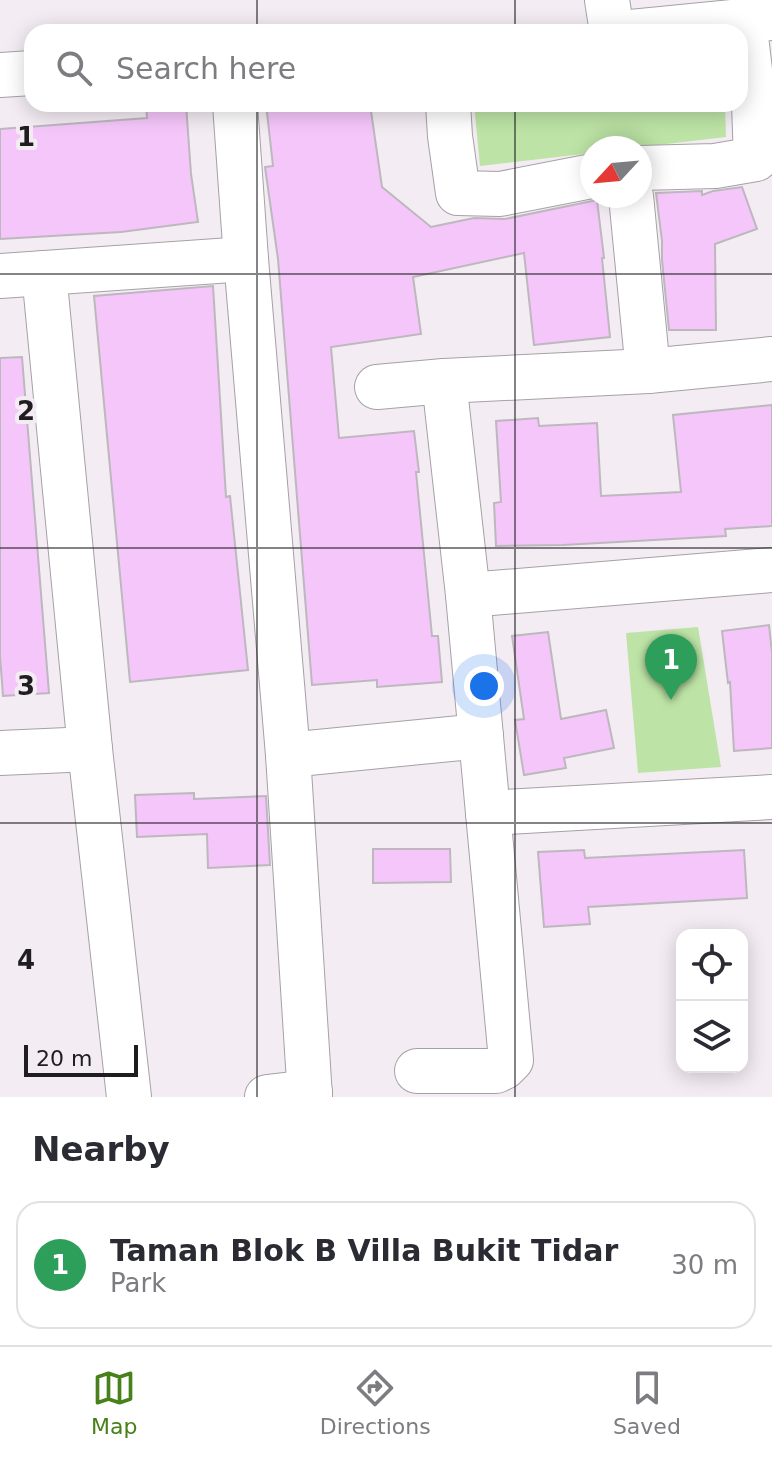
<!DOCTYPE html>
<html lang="en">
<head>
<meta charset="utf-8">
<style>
	body { margin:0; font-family:"DejaVu Sans",sans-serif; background:#f7f7f7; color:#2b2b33 }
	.controls { position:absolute; right:24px; bottom:24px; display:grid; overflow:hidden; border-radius:16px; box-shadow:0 4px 20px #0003 }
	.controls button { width:72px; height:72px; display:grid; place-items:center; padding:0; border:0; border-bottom:2px solid #e1e1e2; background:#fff; color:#2b2b33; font:40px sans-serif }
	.compass { position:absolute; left:580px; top:136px; width:72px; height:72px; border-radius:50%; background:#fff; box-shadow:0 4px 20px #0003; rotate:244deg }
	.scale { position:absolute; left:24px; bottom:20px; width:114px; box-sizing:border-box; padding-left:8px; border:4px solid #1f1d20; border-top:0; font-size:22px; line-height:28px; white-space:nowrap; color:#1f1d20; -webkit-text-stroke:6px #f3ecf3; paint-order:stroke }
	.you { position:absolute; left:484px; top:686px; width:28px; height:28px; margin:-20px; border:6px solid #fff; border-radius:50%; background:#1a73e8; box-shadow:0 0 0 12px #1a73e833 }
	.badge { display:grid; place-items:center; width:52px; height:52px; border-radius:50%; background:#488019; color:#fff; font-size:26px; font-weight:700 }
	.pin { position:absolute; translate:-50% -66px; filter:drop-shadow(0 2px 4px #0008) }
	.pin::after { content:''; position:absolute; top:42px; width:28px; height:24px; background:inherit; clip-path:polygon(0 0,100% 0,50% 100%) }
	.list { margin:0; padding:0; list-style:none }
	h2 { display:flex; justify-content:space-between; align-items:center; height:104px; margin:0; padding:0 32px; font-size:34px }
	h2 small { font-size:26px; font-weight:400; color:#7c7c81 }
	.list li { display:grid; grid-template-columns:52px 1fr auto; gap:24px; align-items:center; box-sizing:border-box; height:128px; margin:0 16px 16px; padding:0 16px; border:2px solid #e1e1e2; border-radius:24px }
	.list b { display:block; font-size:30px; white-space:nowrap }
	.list p { margin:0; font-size:26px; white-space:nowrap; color:#7c7c81 }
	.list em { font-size:26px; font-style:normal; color:#7c7c81 }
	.icon { flex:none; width:44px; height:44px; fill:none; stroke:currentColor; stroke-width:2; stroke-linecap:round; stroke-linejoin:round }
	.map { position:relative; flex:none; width:772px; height:1097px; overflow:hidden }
	.search { position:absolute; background:#fff; box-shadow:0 4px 20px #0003; left:24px; right:24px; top:24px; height:88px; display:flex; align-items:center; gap:20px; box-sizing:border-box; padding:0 28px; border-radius:24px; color:#7c7c81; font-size:30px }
	.sheet { height:248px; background:#fff }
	nav { display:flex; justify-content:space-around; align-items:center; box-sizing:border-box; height:112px; border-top:2px solid #e1e1e2; background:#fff; font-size:22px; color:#7c7c81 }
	nav a { display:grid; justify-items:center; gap:4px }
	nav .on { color:#488019 }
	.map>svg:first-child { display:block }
	.green { fill:#bde4a6 }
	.building { fill:#f5c6fa; stroke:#bdb7be; stroke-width:2 }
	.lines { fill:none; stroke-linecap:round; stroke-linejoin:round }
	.street-casing { stroke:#a6a0a7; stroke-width:46 }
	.street { stroke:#fff; stroke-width:44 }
	.grid { fill:none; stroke:#1f1d20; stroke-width:2; stroke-opacity:0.55 }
	.grid-label { font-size:26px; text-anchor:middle; font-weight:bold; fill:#1f1d20; stroke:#f3ecf3; stroke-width:8; stroke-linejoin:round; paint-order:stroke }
</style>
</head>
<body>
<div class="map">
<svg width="772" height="1097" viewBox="0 0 772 1097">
	<rect width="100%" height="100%" fill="#f3ecf3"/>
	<g class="green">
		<polygon points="474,104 725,104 726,137 633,148 592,148 592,153 480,166"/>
		<polygon points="698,627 721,767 638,773 626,633"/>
	</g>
	<g class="building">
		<polygon points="146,104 186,104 191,174 198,222 121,232 0,239 0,129 147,118"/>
		<polygon points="266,104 370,104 382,187 431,227 474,218 505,219 597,200 604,258 602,258 610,337 534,345 524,253 413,277 421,334 331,347 339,438 414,431 419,472 416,472 432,636 438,636 442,682 377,687 377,680 312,685 278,259 265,167 273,166"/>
		<polygon points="742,187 757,229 715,244 716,330 669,330 662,260 662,241 656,193 702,191 702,195 713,191"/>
		<polygon points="213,286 226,497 230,496 248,670 130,682 94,296"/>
		<polygon points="22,357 49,693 3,696 0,656 0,358"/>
		<polygon points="772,405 772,526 725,529 726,536 563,545 496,546 494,503 501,502 496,421 538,418 539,426 597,423 601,496 681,492 673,415"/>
		<polygon points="769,625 772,653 772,748 734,751 730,682 728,683 722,631"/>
		<polygon points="548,632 561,719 606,710 614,748 564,758 566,768 524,775 515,720 524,719 512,636"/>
		<polygon points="194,793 194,799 266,796 270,865 208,868 207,834 137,837 135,795"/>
		<polygon points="373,849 450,849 451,882 373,883"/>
		<polygon points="584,850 585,858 744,850 747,898 588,907 590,924 544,927 538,852"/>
	</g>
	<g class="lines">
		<g class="street-casing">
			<g id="street">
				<polyline points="607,0 612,32"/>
				<polyline points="631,32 772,18"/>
				<polyline points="0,75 32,73"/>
				<polyline points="235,104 246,259 288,755 310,1097"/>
				<polyline points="448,104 450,136 458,193 500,194 592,176"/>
				<polyline points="640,168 715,166 756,159 754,104 744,20"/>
				<polyline points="631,196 648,371"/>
				<polyline points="44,273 90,749 129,1097"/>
				<polyline points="0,276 246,259"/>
				<polyline points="444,381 468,595 488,813 772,797"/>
				<polyline points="377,387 444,381 648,371 772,359"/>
				<polyline points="468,595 772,570"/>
				<polyline points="0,753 90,749"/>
				<polyline points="288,755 481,736"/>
				<polyline points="417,1071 496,1071 504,1067 511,1060 488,813"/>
				<polyline points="267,1097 310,1092"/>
			</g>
		</g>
		<use href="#street" class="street"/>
	</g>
	<path class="grid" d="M257 0V32M515 0V32M257 104V1097M515 104V1097M0 274H772M0 548H772M0 823H772"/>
	<g class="grid-label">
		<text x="26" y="146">1</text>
		<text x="26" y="420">2</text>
		<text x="26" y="695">3</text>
		<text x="26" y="969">4</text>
	</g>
</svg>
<div class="controls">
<button><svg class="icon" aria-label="locate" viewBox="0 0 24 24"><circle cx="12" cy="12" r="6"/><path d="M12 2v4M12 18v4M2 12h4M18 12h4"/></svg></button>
<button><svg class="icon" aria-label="layers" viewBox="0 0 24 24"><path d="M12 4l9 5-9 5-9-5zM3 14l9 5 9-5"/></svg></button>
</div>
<svg class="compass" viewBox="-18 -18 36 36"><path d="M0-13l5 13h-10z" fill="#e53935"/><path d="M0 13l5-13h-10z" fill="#7c7c81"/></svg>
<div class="scale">20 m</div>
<div class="you"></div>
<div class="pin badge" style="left:671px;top:700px;background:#2e9e5b">1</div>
<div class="search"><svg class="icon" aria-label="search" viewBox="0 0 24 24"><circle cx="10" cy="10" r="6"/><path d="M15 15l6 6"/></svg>Search here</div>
</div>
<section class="sheet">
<h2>Nearby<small></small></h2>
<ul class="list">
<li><span class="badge" style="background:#2e9e5b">1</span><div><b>Taman Blok B Villa Bukit Tidar</b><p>Park</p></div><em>30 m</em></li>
</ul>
</section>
<nav>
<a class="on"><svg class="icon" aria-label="map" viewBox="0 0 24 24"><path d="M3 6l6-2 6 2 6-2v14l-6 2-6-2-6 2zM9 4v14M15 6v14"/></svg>Map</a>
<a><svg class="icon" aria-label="directions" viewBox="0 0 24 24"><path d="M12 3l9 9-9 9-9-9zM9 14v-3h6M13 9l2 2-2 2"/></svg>Directions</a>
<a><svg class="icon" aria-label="saved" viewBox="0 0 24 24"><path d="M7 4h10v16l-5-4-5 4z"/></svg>Saved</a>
</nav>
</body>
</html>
